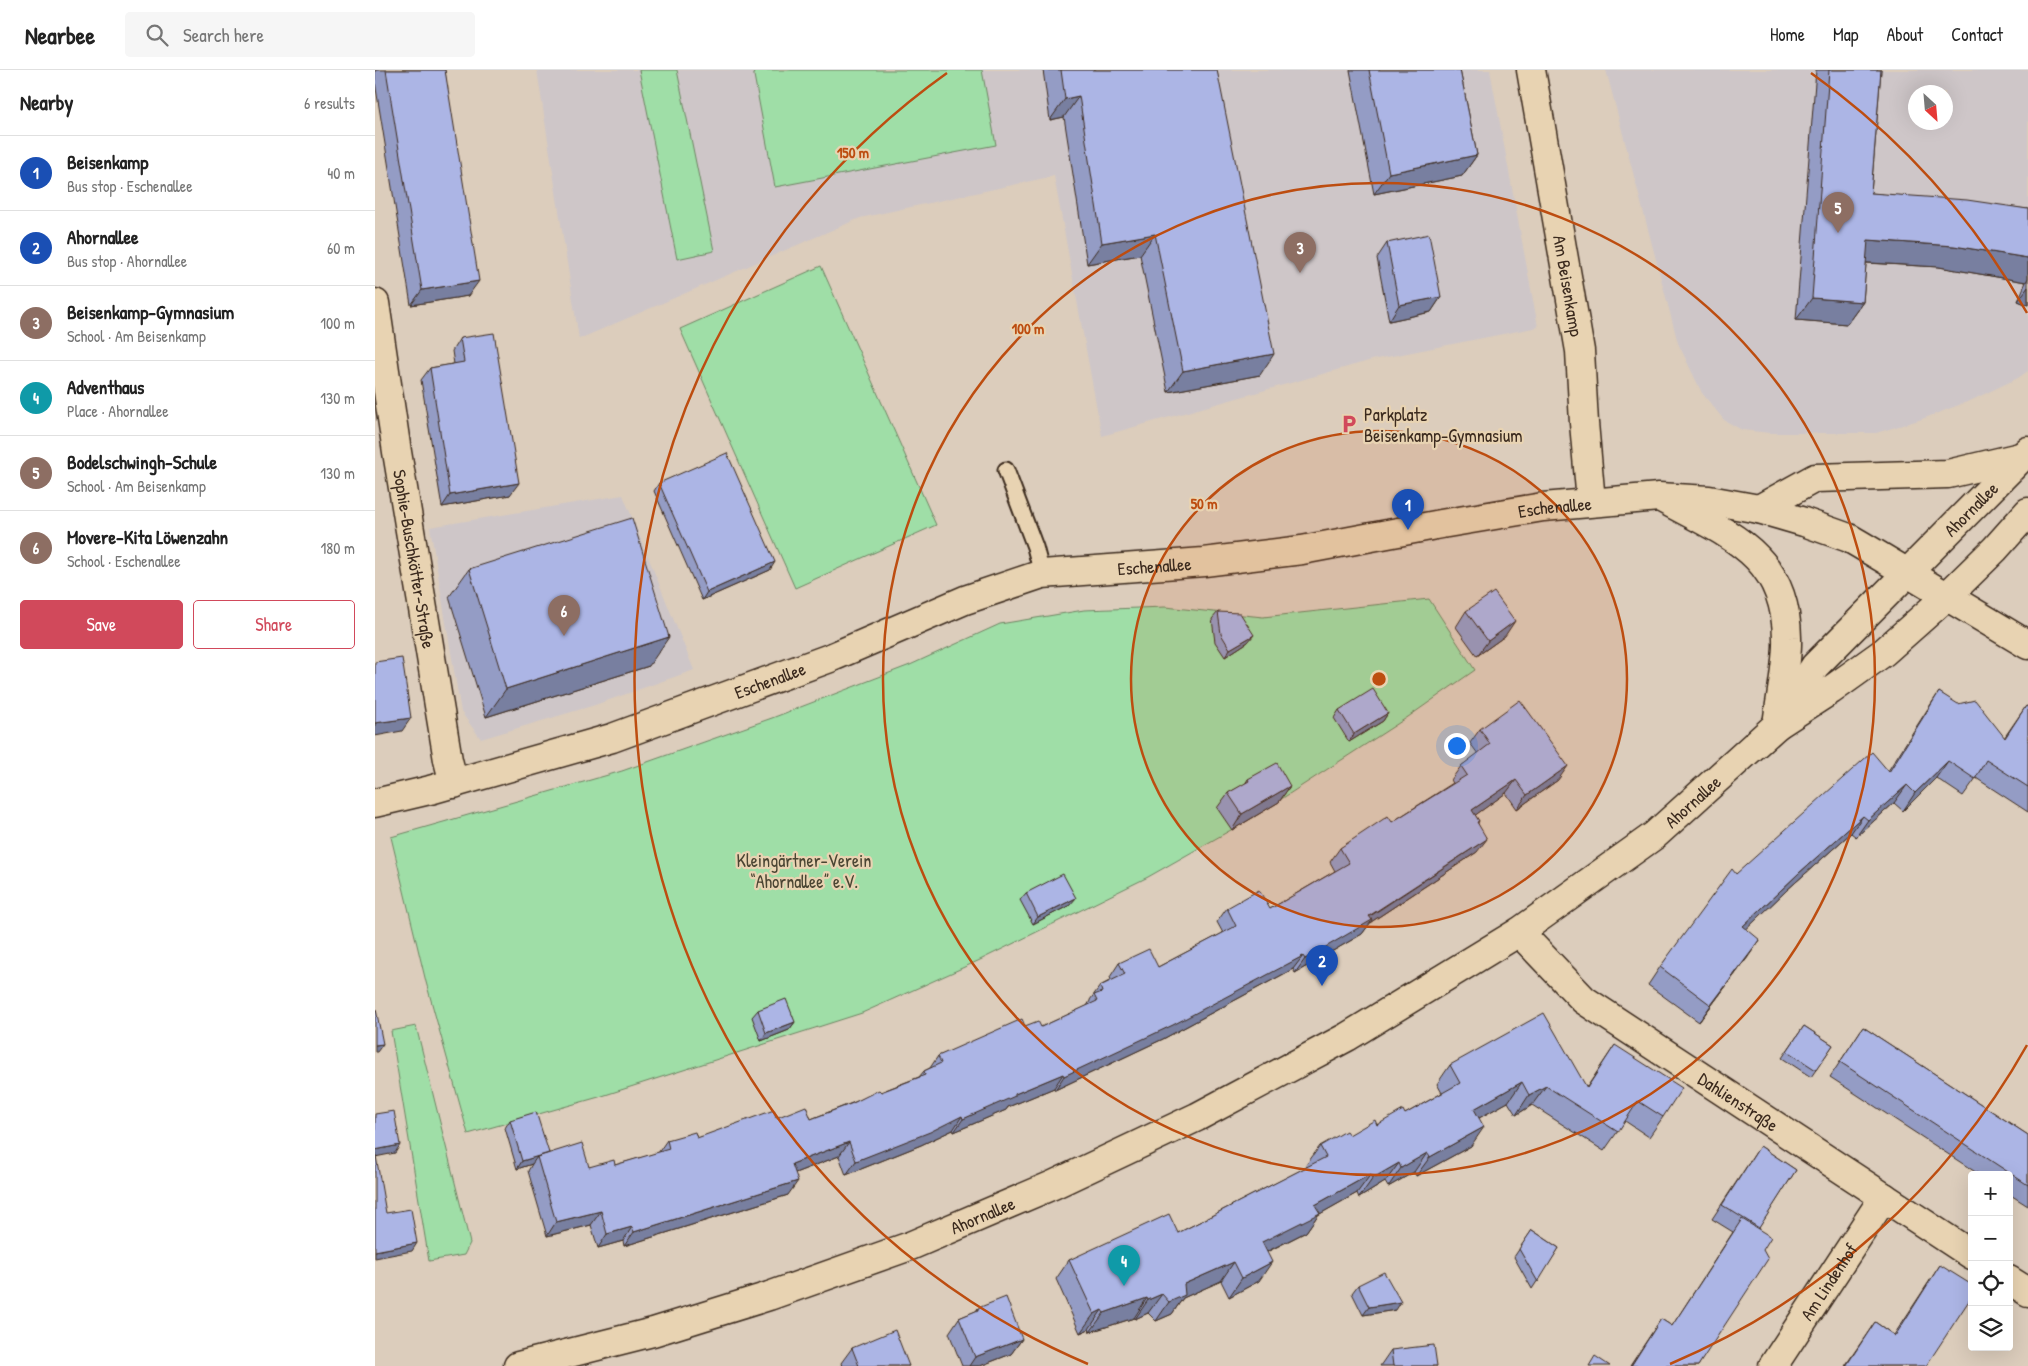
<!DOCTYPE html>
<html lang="en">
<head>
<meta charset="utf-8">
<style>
	body { margin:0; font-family:"Patrick Hand",sans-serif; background:#f6f6f6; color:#222 }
	.controls { position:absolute; right:15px; bottom:15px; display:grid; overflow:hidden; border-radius:5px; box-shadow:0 5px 20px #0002 }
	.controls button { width:45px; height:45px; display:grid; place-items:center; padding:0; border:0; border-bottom:1px solid #e0e0e0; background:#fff; color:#222; font:25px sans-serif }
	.compass { position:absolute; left:1533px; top:15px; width:45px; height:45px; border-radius:50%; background:#fff; box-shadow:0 5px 20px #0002; rotate:154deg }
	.you { position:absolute; left:1081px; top:675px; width:18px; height:18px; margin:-12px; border:4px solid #fff; border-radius:50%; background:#1a73e8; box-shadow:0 0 0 8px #1a73e833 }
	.badge { display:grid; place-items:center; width:32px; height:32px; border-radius:50%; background:#d1495b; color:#fff; font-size:16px; font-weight:700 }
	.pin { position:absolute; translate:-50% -41px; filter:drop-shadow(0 1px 2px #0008) }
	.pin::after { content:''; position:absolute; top:26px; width:18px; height:15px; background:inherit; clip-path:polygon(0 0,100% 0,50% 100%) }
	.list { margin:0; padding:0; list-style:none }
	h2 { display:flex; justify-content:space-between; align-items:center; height:65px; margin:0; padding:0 20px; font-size:21px }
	h2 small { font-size:16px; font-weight:400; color:#767676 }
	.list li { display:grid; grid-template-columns:32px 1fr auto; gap:15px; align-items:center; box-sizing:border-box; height:75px; padding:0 20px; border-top:1px solid #e0e0e0 }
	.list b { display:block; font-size:19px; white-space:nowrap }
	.list p { margin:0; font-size:16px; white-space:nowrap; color:#767676 }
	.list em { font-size:16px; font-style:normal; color:#767676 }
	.actions { display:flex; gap:10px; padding:15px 20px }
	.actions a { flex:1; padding:11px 0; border:1px solid #d1495b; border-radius:5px; text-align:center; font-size:18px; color:#d1495b }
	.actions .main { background:#d1495b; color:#fff }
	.icon { flex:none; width:28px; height:28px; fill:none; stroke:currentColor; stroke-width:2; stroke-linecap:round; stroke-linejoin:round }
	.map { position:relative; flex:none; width:1653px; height:1296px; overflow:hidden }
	header { display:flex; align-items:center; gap:30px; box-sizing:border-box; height:70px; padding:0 25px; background:#fff; border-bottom:1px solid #e0e0e0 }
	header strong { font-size:24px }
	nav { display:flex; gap:28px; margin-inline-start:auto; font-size:18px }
	.search { width:350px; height:45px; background:#f6f6f6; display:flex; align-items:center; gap:12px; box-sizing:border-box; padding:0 18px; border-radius:5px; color:#767676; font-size:19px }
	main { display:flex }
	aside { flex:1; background:#fff }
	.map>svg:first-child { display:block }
	.built { fill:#cec6c8; fill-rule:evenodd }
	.green { fill:#9fdea7; stroke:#6d8462 }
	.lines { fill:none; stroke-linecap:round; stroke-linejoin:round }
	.service-casing { stroke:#3b2a1e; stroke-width:19 }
	.minor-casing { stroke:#3b2a1e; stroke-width:31 }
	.secondary-casing { stroke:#3b2a1e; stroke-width:31 }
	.service { stroke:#e8d3b2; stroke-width:15 }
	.minor { stroke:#e8d3b2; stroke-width:28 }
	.secondary { stroke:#e8d3b2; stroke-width:28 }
	.wall { fill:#949cc5; stroke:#3b2a1e }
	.shaded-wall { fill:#787fa0; stroke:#3b2a1e }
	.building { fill:#acb5e5; stroke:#3b2a1e }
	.ring { fill:none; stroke:#bd4d10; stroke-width:2.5 }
	.labels { text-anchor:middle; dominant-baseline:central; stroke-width:4.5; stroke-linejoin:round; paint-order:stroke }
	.street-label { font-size:18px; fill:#3b2a1e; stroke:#e8d3b2 }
	.poi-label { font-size:18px; fill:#3b2a1e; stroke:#e8d3b2; text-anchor:start }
	.park-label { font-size:18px; fill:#4a4533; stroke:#e8d3b2 }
	.centre { fill:#bd4d10; stroke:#e8d3b2; stroke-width:2.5 }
	.ring-label { font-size:15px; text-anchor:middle; font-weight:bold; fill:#bd4d10; stroke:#e8d3b2; stroke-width:4.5; stroke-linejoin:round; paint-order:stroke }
</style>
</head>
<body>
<header>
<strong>Nearbee</strong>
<div class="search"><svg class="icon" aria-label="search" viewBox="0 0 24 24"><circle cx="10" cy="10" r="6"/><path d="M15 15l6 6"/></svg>Search here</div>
<nav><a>Home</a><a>Map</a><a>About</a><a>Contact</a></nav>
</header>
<main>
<aside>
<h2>Nearby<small>6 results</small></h2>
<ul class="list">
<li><span class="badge" style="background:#1a4fb4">1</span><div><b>Beisenkamp</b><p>Bus stop · Eschenallee</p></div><em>40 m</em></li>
<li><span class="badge" style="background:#1a4fb4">2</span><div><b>Ahornallee</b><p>Bus stop · Ahornallee</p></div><em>60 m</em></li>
<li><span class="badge" style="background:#8d6e63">3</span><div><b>Beisenkamp-Gymnasium</b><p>School · Am Beisenkamp</p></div><em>100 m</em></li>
<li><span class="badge" style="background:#0f9aa8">4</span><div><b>Adventhaus</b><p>Place · Ahornallee</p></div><em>130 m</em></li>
<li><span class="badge" style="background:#8d6e63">5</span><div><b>Bodelschwingh-Schule</b><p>School · Am Beisenkamp</p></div><em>130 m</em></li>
<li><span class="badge" style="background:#8d6e63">6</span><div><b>Movere-Kita Löwenzahn</b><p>School · Eschenallee</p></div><em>180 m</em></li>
</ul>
<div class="actions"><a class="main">Save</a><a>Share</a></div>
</aside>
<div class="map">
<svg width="1653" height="1296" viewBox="0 0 1653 1296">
	<rect width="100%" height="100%" fill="#dccdbc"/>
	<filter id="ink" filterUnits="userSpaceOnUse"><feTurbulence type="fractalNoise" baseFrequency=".02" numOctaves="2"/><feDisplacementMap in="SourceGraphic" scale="10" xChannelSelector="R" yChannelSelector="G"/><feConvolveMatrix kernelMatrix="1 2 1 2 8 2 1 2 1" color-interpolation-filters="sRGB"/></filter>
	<g filter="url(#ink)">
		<g class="built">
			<polygon points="162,0 1115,0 1163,257 997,290 727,366 679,106 485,148 204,269"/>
			<path d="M1231 0H1653V301L1643 308 1597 330 1547 349 1501 363H1395L1367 360 1349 350 1327 323 1303 273ZM1540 22H1570V52H1540Z"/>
			<polygon points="248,425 319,600 220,635 106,669 86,642 55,457"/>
		</g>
		<g class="green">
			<polygon points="264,0 302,0 339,181 302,189"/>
			<polygon points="378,0 607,0 621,75 400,117"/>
			<polygon points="446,196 561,455 420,518 305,259"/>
			<polygon points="1054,529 1100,600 1033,647 877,748 773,807 605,890 487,943 224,1027 93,1064 51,912 16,767 247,701 397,648 535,595 625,554 709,540 790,537 888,547"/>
			<polygon points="41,956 95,1173 89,1185 54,1191 16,961"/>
		</g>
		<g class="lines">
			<g class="service-casing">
				<polyline id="service" points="631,400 660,477 667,504"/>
			</g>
			<g class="minor-casing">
				<g id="minor">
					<path id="s1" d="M1156 0 1205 281 1209 353 1216 432"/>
					<path id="s2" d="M0 233 22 382 73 690 79 714"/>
					<path d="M1290 430C1354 465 1411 484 1412 568 1413 593 1405 629 1402 655"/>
					<polyline points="1384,439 1440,408 1573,404 1645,387"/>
					<path id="s3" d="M0 733 55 720 237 668 455 588 590 530 667 504 829 492 927 480 1066 454 1168 437 1284 427 1334 430 1384 439 1429 452 1474 468 1486 475 1653 575"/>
					<path id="s4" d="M1144 862 1209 930 1597 1185"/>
					<polyline points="1634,1210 1653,1222"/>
					<path id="s5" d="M1398 1296 1509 1127"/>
				</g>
			</g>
			<g class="secondary-casing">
				<g id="secondary">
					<path id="s6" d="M1407 647 1440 596 1653 381"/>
					<path id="s7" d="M143 1296 278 1262 394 1226 535 1176 678 1115 822 1047 972 967 1144 862 1280 765 1402 655 1456 620 1509 582 1571 527 1620 479 1653 442"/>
				</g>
			</g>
			<use href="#service" class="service"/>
			<use href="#minor" class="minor"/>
			<use href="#secondary" class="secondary"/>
		</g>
		<g class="wall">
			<polygon points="0,0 70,0 93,226 36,235 0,12"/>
			<polygon points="668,0 842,0 885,305 793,322 765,185 712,194 689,47 675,50"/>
			<polygon points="975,0 1085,0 1102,85 1087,106 999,124"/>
			<polygon points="1441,0 1506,0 1496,123 1653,139 1653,235 1643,231 1651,212 1564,197 1491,193 1488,232 1472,254 1421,250"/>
			<polygon points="1012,173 1066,227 1056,242 1014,251 1002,188"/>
			<polygon points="85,268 135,425 67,437 46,310 55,298 79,294 77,281"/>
			<polygon points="284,413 395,500 327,530 279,421"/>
			<polygon points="94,499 274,596 111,647 74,527"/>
			<polygon points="1091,541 1130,566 1102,586 1081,557"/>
			<polygon points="843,542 873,572 850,587 840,572 837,549"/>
			<polygon points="1564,622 1629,668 1651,636 1653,637 1653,742 1601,708 1588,726 1561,708 1528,741 1519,733 1481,767 1476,763 1412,820 1371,859 1373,887 1324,952 1273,915 1285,897 1361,804 1513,701 1552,640"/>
			<polygon points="964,640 1013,643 1008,651 974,672 959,648"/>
			<polygon points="1105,659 1183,710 1142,739 1131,723 1100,745 1104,751 1103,753 1102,782 996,852 987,864 920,903 918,899 788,969 680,1020 679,1018 633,1037 631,1040 579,1062 578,1060 546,1075 471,1105 464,1086 420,1103 413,1125 249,1176 248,1171 223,1178 216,1155 172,1166 153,1101 157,1094 142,1099 130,1058 135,1050 174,1083 214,1097 240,1095 283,1083 292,1070 322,1068 401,1048 436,1049 544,1007 549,1001 555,998 563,986 650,956 666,957 712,936 715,931 715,930 725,916 736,910 735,907 744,893 783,897 848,863 842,852 852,838 895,839 960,801 955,792 965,778 1017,752 1078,713 1076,710 1086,696 1103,684 1095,673"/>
			<polygon points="873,709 915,716 904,732 857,760 842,738 853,723 870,714"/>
			<polygon points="651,823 695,835 658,854 645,830"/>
			<polygon points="383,940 420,952 414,960 386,971 377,947"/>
			<polygon points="1429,956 1458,975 1436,1007 1407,988"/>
			<polygon points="1488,957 1653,1065 1653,1136 1634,1124 1634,1105 1605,1105 1455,1007"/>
			<polygon points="1240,975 1288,1047 1274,1067 1250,1051 1229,1081 1157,1035 1141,1045 1133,1032 1104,1048 1096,1076 1041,1106 1039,1102 1013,1117 1010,1112 984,1128 982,1123 943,1145 931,1162 892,1182 884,1211 854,1227 846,1211 808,1228 797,1244 781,1251 773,1243 760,1249 759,1248 715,1262 714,1259 705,1263 681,1209 694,1190 803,1163 932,1097 931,1095 945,1076 1030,1044 1067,1023 1062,1014 1075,995 1212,1017"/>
			<polygon points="1385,1076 1421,1100 1383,1159 1388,1180 1323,1296 1255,1296 1286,1249 1297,1256 1358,1162 1337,1149"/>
			<polygon points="1157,1160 1184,1178 1157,1219 1139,1187"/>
			<polygon points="1565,1195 1551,1296 1470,1296 1500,1252 1519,1265"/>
			<polygon points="983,1215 1021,1240 988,1245 977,1223"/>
			<polygon points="603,1238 647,1269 636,1284 605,1296 587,1296 574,1263 584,1248 601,1241"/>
			<polygon points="477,1278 534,1296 467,1296 466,1293"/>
			<polygon points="1016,1280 1062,1296 1005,1296"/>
		</g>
		<g class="shaded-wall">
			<polygon points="704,26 689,47 675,50 690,29"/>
			<polygon points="1102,85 1087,106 999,124 1014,103"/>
			<polygon points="780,164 765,185 712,194 727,173"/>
			<polygon points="1493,170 1579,176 1653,188 1653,208 1651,212 1564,197 1477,192"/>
			<polygon points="104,211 93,226 36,235 47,220"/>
			<polygon points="1653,217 1653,235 1643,231"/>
			<polygon points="1066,227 1056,242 1014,251 1024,235"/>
			<polygon points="1437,228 1488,232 1472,254 1421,250"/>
			<polygon points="899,284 885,305 793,322 808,301"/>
			<polygon points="144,413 135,425 67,437 75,425"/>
			<polygon points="400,492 395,500 327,530 332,522"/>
			<polygon points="1140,551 1130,566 1102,586 1113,571"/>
			<polygon points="879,565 873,572 850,587 855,579"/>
			<polygon points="294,567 274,596 111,647 131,619"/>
			<polygon points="1013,643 1008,651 974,672 979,664"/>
			<polygon points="36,648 27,661 0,666 0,653"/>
			<polygon points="1573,691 1561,708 1528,741 1540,723"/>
			<polygon points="1193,696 1183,710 1142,739 1152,725"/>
			<polygon points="1141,710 1131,723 1088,754 1097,740"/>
			<polygon points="1532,715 1519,733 1481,767 1493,750"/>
			<polygon points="915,716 904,732 857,760 867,744"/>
			<polygon points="1488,746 1476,763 1412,820 1356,874 1368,856 1424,803"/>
			<polygon points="1112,769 1102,782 996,852 987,864 920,903 930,889"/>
			<polygon points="701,828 695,835 658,854 663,847"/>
			<polygon points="1385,870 1373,887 1324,952 1336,935"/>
			<polygon points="928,886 918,899 788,969 680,1020 689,1006"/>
			<polygon points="420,952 414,960 386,971 391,963"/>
			<polygon points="8,974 2,982 0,982 0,975"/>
			<polygon points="688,1004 679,1018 633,1037 631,1040 579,1062 588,1049 640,1024"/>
			<polygon points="1147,1012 1133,1032 1086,1058 1099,1039"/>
			<polygon points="1171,1016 1157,1035 1141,1045 1154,1025"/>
			<polygon points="587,1046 578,1060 546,1075 471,1105 481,1091"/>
			<polygon points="1109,1057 1096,1076 1041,1106 1055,1087"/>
			<polygon points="474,1072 464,1086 407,1108 417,1094"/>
			<polygon points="25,1075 20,1083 0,1087 0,1080"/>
			<polygon points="174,1083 162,1087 157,1094 142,1099 147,1091"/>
			<polygon points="1052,1083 1039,1102 1013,1117 1026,1098"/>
			<polygon points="1024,1093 1010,1112 984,1128 998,1108"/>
			<polygon points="996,1104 982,1123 943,1145 931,1162 873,1191 887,1172 940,1135"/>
			<polygon points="423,1111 413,1125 249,1176 259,1162"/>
			<polygon points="226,1141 216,1155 172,1166 181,1152"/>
			<polygon points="257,1157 248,1171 223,1178 232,1164"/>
			<polygon points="42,1173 37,1181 0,1188 0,1181"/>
			<polygon points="859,1192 846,1211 808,1228 797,1244 781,1251 794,1232 809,1214"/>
			<polygon points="897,1192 884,1211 854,1227 867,1208"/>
			<polygon points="787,1224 773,1243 760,1249 773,1230"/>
			<polygon points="772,1228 759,1248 715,1262 729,1243"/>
			<polygon points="1026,1232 1021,1240 988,1245 994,1237"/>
			<polygon points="727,1240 714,1259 705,1263 719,1244"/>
			<polygon points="647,1269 636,1284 605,1296 594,1296 600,1287"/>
		</g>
		<g class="building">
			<polygon points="11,0 70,0 104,211 47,220"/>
			<polygon points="686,0 842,0 899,284 808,301 780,164 727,173 704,26 690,29"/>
			<polygon points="994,0 1085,0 1102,85 1014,103"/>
			<polygon points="1454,0 1506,0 1496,123 1592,130 1653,139 1653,188 1579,176 1493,170 1488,232 1437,228"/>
			<polygon points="1054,164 1066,227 1024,235 1012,173"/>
			<polygon points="119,263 144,413 75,425 55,298 89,292 85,268"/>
			<polygon points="352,383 400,492 332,522 284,413"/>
			<polygon points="257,448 294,567 131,619 94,499"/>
			<polygon points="1119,522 1140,551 1113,571 1091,541"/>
			<polygon points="843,542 865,543 879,565 855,579 846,564"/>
			<polygon points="27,588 36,648 0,653 0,592"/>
			<polygon points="998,619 1013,643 979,664 964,640"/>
			<polygon points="1564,622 1583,634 1600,630 1630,668 1651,636 1653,637 1653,717 1611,690 1600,709 1573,691 1540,723 1532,715 1493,750 1488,746 1424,803 1368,856 1385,870 1336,935 1285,897 1357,799 1361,804 1497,682 1514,702"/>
			<polygon points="1145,630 1193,696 1152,725 1141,710 1097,740 1104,751 1102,752 1112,769 994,846 997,850 930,889 928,886 798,955 689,1006 688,1004 640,1024 640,1026 588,1049 587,1046 555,1062 481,1091 474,1072 417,1094 423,1111 259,1162 257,1157 232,1164 226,1141 181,1152 162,1087 207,1073 214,1097 239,1090 240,1095 294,1079 292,1070 320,1062 322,1068 399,1040 401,1048 431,1036 436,1049 478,1033 504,1020 506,1022 550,1005 549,1001 566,993 563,986 647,949 650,956 663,951 666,957 722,931 719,925 727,922 725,916 750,904 744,893 774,879 783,897 861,856 852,838 884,820 895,839 974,793 965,778 1013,746 1017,752 1092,705 1086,696 1115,674 1105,659"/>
			<polygon points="902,693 915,716 867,744 853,723 874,711 873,709"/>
			<polygon points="688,804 701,828 663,847 651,823"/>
			<polygon points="411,929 420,952 391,963 383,940"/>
			<polygon points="0,939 1,939 8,974 0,975"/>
			<polygon points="1169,943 1212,1018 1240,975 1307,1018 1288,1047 1263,1031 1243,1062 1171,1016 1154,1025 1147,1012 1099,1039 1109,1057 1055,1087 1052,1083 1026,1098 1024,1093 998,1108 996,1104 940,1135 945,1143 887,1172 897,1192 867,1208 859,1192 809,1214 810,1225 794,1232 787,1224 773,1230 772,1228 729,1243 727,1240 719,1244 694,1190 794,1144 803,1163 951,1087 945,1076 971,1061 974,1065 1000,1050 1002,1055 1028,1040 1030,1044 1085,1013 1075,995"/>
			<polygon points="1429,956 1458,975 1441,1000 1412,981"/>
			<polygon points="1488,957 1653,1065 1653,1115 1465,992"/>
			<polygon points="19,1041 25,1075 0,1080 11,1143 36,1139 42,1173 0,1181 0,1044"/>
			<polygon points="161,1042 174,1083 147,1091 135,1050"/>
			<polygon points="1385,1076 1421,1100 1384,1158 1347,1135"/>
			<polygon points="1367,1149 1396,1167 1388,1180 1393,1189 1323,1296 1256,1296 1286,1249 1297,1256"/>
			<polygon points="1157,1160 1184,1178 1163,1212 1144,1179"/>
			<polygon points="1565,1195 1597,1215 1597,1226 1551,1296 1471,1296 1500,1252 1520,1266"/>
			<polygon points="1009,1202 1026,1232 994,1237 983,1215"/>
			<polygon points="631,1227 647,1269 600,1287 584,1248 603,1240 603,1238"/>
			<polygon points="520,1260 534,1296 484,1296 477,1278"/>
			<polygon points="1059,1275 1062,1296 1018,1296 1016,1280"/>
			<polygon points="1220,1286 1235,1296 1214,1296"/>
		</g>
	</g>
	<circle cx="1004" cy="609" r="248" fill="#bd4d10" fill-opacity=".12"/>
	<g class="ring">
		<circle cx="1004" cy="609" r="248"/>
		<circle cx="1004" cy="609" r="496"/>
		<path d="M1652 975A744 744 0 0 1 1295 1294M713 1294A744 744 0 0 1 572 3M1436 3A744 744 0 0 1 1652 243"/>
	</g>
	<defs>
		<g id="parking-bare" transform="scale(1.5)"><path d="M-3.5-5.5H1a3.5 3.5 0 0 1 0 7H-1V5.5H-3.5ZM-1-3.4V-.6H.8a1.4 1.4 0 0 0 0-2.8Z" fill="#d1495b" stroke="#e8d3b2" stroke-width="2.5" paint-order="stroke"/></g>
	</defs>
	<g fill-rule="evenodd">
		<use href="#parking-bare" x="974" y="354"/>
	</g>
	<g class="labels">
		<g class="street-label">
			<text stroke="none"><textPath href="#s1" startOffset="219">Am Beisenkamp</textPath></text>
			<text stroke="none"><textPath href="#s3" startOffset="1224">Eschenallee</textPath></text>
			<text stroke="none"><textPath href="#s6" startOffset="282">Ahornallee</textPath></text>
			<text stroke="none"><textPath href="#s2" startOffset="259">Sophie-Buschkötter-Straße</textPath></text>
			<text stroke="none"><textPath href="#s3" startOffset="819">Eschenallee</textPath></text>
			<text stroke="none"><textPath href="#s3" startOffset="414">Eschenallee</textPath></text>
			<text stroke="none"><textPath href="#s7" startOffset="1314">Ahornallee</textPath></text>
			<text stroke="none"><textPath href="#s4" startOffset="279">Dahlienstraße</textPath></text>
			<text stroke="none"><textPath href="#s7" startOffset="489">Ahornallee</textPath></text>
			<text stroke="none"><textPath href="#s5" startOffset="101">Am Lindenhof</textPath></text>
		</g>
		<g class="poi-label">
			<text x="989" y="344">Parkplatz<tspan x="989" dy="21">Beisenkamp-Gymnasium</tspan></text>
		</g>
		<g class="park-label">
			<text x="429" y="790">Kleingärtner-Verein<tspan x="429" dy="21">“Ahornallee” e.V.</tspan></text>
		</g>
	</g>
	<circle cx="1004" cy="609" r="8" class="centre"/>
	<g class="ring-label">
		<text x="478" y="88">150 m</text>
		<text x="653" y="264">100 m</text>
		<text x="829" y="439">50 m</text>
	</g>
</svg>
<div class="controls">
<button>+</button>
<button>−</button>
<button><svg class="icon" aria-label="locate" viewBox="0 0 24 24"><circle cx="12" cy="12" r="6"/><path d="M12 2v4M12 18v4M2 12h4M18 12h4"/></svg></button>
<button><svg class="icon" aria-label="layers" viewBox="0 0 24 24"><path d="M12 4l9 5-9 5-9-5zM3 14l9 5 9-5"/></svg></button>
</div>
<svg class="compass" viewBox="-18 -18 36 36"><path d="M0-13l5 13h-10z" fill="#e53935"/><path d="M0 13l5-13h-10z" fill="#767676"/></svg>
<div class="you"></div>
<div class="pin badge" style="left:1033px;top:460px;background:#1a4fb4">1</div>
<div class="pin badge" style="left:947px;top:916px;background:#1a4fb4">2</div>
<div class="pin badge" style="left:925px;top:203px;background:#8d6e63">3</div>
<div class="pin badge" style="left:749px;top:1216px;background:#0f9aa8">4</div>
<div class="pin badge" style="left:1463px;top:163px;background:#8d6e63">5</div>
<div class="pin badge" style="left:189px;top:566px;background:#8d6e63">6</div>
</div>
</main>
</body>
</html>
